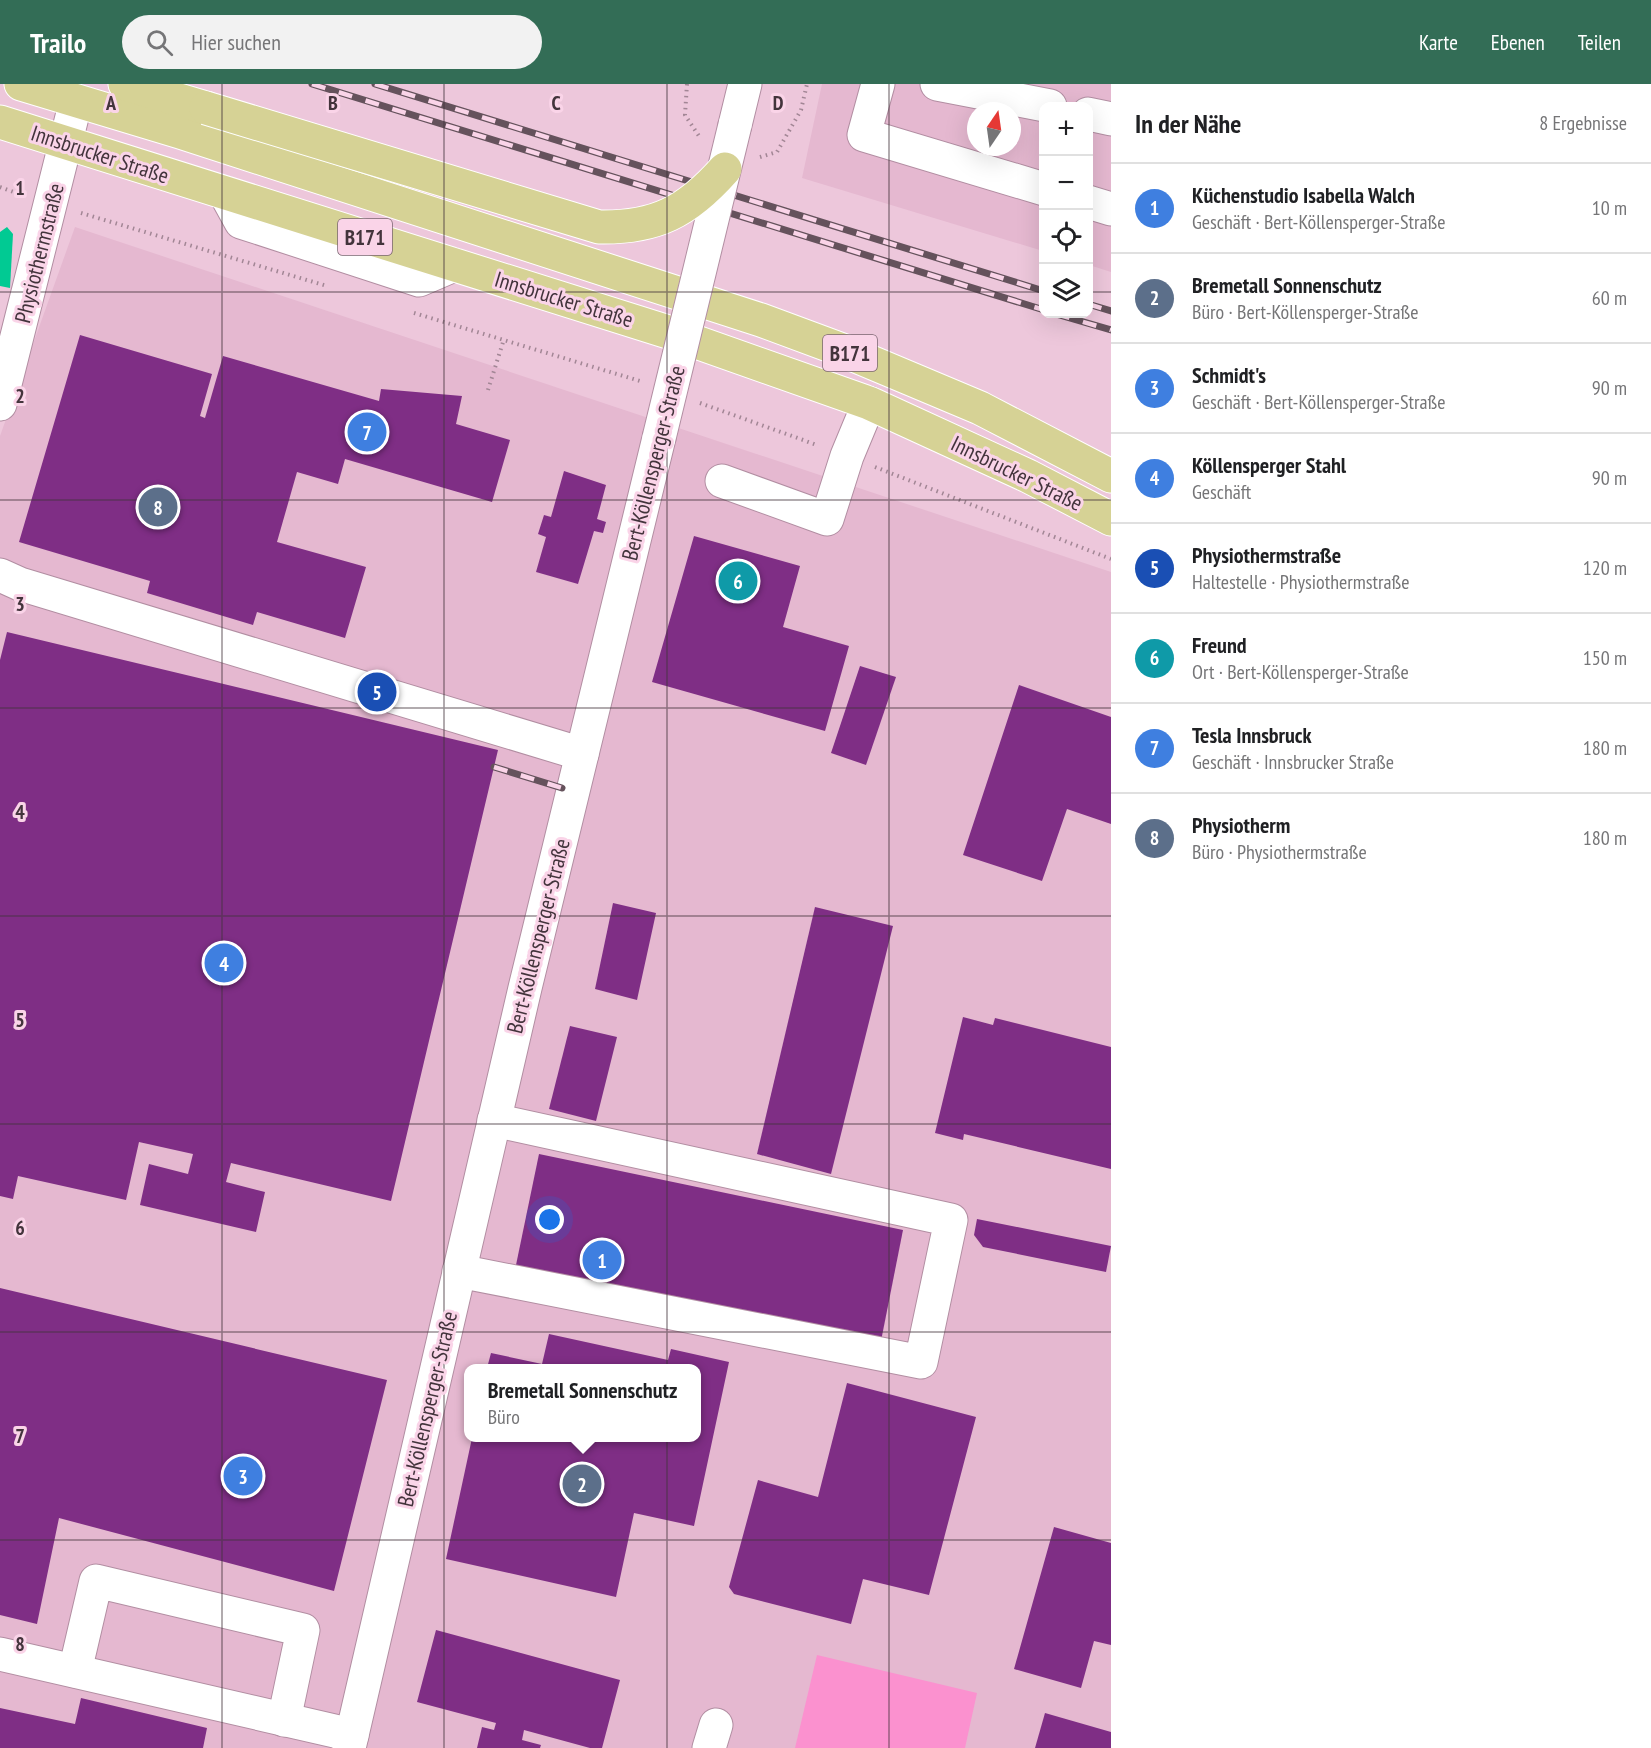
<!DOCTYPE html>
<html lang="de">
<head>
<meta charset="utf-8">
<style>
	body { margin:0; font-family:"PT Sans Narrow",sans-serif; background:#f2f2f2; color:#202124 }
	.controls { position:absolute; right:18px; top:18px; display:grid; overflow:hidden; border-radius:12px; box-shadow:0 6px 24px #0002 }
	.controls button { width:54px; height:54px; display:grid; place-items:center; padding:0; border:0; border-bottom:2px solid #e0e0e0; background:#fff; color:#202124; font:30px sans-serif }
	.compass { position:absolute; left:967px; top:18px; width:54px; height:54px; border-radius:50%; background:#fff; box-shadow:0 6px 24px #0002; rotate:13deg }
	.you { position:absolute; left:550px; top:1136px; width:21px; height:21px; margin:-15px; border:4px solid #fff; border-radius:50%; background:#1a73e8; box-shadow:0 0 0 9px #1a73e833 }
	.badge { display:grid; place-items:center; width:39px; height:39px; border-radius:50%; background:#336d56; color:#fff; font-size:20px; font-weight:700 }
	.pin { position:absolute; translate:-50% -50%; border:3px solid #fff; box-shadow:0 2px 6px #0006 }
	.popup { position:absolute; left:464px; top:1280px; width:237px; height:78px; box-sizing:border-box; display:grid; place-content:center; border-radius:12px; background:#fff; filter:drop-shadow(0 2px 4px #0005); font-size:20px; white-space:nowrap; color:#757577 }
	.popup b { font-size:22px; color:#202124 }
	.popup::after { content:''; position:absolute; left:50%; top:100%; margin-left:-12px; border:12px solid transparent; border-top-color:#fff }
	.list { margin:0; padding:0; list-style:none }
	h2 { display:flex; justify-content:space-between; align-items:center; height:78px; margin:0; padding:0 24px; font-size:26px }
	h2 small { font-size:20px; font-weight:400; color:#757577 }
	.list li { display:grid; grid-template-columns:39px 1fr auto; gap:18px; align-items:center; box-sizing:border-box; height:90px; padding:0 24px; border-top:2px solid #e0e0e0 }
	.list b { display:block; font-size:22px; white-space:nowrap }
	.list p { margin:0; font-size:20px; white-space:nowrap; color:#757577 }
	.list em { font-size:20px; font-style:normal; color:#757577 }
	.icon { flex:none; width:33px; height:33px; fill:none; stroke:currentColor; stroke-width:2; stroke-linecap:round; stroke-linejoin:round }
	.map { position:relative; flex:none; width:1111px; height:1664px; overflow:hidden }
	header { display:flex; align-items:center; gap:36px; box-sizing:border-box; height:84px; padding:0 30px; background:#336d56; color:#fff }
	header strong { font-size:28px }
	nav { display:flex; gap:33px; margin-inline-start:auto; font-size:21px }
	.search { width:420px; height:54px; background:#f2f2f2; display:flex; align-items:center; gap:15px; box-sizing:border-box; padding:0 21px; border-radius:33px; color:#757577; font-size:22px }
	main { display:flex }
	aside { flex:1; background:#fff }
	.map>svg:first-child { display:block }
	.built { fill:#e5b8d0; fill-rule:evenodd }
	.green { fill:#fb91cf }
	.water { fill:#01ca93 }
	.building { fill:#7f2e85 }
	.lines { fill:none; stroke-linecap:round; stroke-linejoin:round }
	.minor-casing { stroke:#b28ea2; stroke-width:35 }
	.major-casing { stroke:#fff; stroke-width:35 }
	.path { stroke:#a28695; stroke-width:4; stroke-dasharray:1.5 4.5; stroke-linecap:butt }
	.minor { stroke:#fff; stroke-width:33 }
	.major { stroke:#d6d295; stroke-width:33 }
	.rail-casing { stroke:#65525c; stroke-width:7 }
	.rail { stroke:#fad4e8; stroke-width:4.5; stroke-dasharray:14; stroke-linecap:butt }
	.minor-bridge-casing { stroke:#b28ea2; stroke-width:35; stroke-linecap:butt }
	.major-bridge-casing { stroke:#fff; stroke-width:35; stroke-linecap:butt }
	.minor-bridge { stroke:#fff; stroke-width:33 }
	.major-bridge { stroke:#d6d295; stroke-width:33 }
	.grid { fill:none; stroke:#43343c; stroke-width:1.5; stroke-opacity:0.55 }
	.labels { text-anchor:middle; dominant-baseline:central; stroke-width:6; stroke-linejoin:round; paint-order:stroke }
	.shield { fill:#fad4e8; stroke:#7a6470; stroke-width:1.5 }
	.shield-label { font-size:21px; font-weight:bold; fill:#43343c }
	.street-label { font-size:22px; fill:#43343c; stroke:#fad4e8 }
	.grid-label { font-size:20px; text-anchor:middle; font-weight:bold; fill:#43343c; stroke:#fad4e8; stroke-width:6; stroke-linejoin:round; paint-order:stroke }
</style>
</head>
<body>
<header>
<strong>Trailo</strong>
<div class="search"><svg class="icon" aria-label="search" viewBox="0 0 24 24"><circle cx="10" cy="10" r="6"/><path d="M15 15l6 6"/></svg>Hier suchen</div>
<nav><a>Karte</a><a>Ebenen</a><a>Teilen</a></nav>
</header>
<main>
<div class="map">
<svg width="1111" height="1664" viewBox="0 0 1111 1664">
	<rect width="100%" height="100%" fill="#edc7db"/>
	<g class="built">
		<path d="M822 0H1111V188L1089 181 1088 22H1044L1043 167 802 94ZM976 27H1012V63H976Z"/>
		<path d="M75 143 1111 488V1664H0V352ZM468 1284H696V1354H468Z"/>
	</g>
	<polygon class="green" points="817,1571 977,1609 965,1664 795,1664"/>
	<polygon class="water" points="7,143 13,150 10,204 0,202 0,148"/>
	<g class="building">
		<polygon points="80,251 212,290 200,332 205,334 223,272 379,317 381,305 462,312 456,340 510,356 492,418 345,375 338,400 297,388 277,458 366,483 345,554 257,528 253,541 147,509 150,497 19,458"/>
		<polygon points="564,387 606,401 597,435 606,438 603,449 594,447 578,500 536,488 546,453 538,450 544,431 551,433"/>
		<polygon points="694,452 800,482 783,543 849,562 825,647 652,598"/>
		<polygon points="7,548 498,666 391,1117 231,1079 226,1098 265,1108 256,1148 140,1121 149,1080 188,1090 193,1070 139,1058 126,1116 18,1092 13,1115 0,1112 0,576"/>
		<polygon points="860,582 896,593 866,681 831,669"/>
		<polygon points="1019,601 1111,633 1111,740 1067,725 1042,797 963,771"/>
		<polygon points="613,819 656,829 637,916 595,905"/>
		<polygon points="815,823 893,842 831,1090 757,1070"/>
		<polygon points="963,933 993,941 995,934 1111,963 1111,1085 964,1050 963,1056 935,1049"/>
		<polygon points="570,942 617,953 596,1037 549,1025"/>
		<polygon points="539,1070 903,1146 881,1257 516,1181"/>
		<polygon points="977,1135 1111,1162 1106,1188 983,1163 974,1151"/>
		<polygon points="0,1204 387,1296 334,1507 59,1434 37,1540 0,1531"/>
		<polygon points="549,1250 668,1276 671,1265 729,1278 694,1442 634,1429 616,1513 446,1475 472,1354 696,1354 696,1284 487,1284 491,1269 542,1280"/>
		<polygon points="847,1299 976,1333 929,1511 863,1495 851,1540 734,1510 729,1503 758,1396 818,1413"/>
		<polygon points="1054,1443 1111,1459 1111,1561 1094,1557 1081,1604 1014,1585"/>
		<polygon points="436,1546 620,1596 602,1664 590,1664 524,1646 522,1656 541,1661 540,1664 477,1664 482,1643 494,1646 496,1639 417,1618"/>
		<polygon points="81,1614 207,1644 203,1664 0,1664 0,1624 75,1640"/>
		<polygon points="1045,1629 1111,1648 1111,1664 1035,1664"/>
	</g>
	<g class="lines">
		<g class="minor-casing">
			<g id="minor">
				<polyline points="878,0 864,51 1044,105"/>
				<polyline points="937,0 1050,22"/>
				<polyline points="1088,30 1111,35"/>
				<polyline points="735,41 745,0"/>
				<polyline points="225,109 241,138 419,196 454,181"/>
				<polyline points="1088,118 1111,125"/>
				<polyline points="0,320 76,17"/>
				<polyline points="722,397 827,435 847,372 869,319"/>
				<polyline points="0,491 20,500 582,670"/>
				<polyline points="459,1187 921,1278 951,1136 494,1036"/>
				<polyline points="0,1570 352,1651"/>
				<polyline points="75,1587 96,1497 303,1546 284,1636"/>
				<polyline points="349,1664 525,904 659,354"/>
				<polyline points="709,1664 716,1641"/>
			</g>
		</g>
		<g class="major-casing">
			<g id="major">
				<polyline points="21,0 180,48 761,236 842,266 980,324 1111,392"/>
				<polyline points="125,0 206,24"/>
				<polyline points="0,38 665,247 869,319 1028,392 1111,435"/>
			</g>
		</g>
		<g class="path">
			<polyline points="687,0 685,31 699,52"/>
			<polyline points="760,73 777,68 801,26 807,0"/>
			<polyline points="0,103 22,111"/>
			<polyline points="81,129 327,202"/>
			<polyline points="414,229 640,297"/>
			<polyline points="488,306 504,255"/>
			<polyline points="700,319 817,361"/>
			<polyline points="875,383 1111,475"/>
		</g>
		<use href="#minor" class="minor"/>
		<use href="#major" class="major"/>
		<g class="rail-casing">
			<g id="rail">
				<polyline points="312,0 1044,226"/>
				<polyline points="375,0 1044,207"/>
				<polyline points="1088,220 1111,227"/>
				<polyline points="1056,230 1111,246"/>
				<polyline points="494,683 562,704"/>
			</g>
		</g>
		<use href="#rail" class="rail"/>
		<g class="minor-bridge-casing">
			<polyline id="minor-bridge" points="659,354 735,41"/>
		</g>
		<g class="major-bridge-casing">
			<path id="major-bridge" d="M206 24 599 143C656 144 687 128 725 85"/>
		</g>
		<use href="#minor-bridge" class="minor-bridge"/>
		<use href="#major-bridge" class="major-bridge"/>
	</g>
	<path class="grid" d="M222 0V1664M444 0V1664M667 0V1664M889 0V1664M0 208H1044M1088 208H1111M0 416H1111M0 624H1111M0 832H1111M0 1040H1111M0 1248H1111M0 1456H1111"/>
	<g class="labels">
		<g class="shield">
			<rect x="338" y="135" width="54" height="36" rx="4.5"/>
			<rect x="823" y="251" width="54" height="36" rx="4.5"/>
		</g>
		<g class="shield-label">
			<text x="365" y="153">B171</text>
			<text x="850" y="269">B171</text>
		</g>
		<g class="street-label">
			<text transform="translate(100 70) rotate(18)">Innsbrucker Straße</text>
			<text transform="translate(39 169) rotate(-76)">Physiothermstraße</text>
			<text transform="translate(564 215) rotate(17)">Innsbrucker Straße</text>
			<text transform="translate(653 379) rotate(-76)">Bert-Köllensperger-Straße</text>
			<text transform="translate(1017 389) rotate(26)">Innsbrucker Straße</text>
			<text transform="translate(538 852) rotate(-76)">Bert-Köllensperger-Straße</text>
			<text transform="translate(427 1325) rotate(-77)">Bert-Köllensperger-Straße</text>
		</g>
	</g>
	<g class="grid-label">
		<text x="111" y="26">A</text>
		<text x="333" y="26">B</text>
		<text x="556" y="26">C</text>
		<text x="778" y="26">D</text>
		<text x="20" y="111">1</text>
		<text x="20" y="319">2</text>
		<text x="20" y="527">3</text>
		<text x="20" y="735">4</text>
		<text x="20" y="943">5</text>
		<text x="20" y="1151">6</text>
		<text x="20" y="1359">7</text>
		<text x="20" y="1567">8</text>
	</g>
</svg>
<div class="controls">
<button>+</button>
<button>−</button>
<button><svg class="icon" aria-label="locate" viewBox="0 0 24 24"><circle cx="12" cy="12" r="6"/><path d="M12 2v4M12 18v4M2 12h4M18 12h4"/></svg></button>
<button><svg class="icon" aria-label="layers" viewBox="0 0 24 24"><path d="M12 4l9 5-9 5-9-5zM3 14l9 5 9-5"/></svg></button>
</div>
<svg class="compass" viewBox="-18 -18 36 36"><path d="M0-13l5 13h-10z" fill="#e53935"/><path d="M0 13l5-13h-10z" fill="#757577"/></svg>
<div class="you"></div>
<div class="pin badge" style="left:602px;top:1176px;background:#3f7fe0">1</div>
<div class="pin badge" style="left:582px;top:1400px;background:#5c6f8a">2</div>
<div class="popup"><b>Bremetall Sonnenschutz</b>Büro</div>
<div class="pin badge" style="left:243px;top:1392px;background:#3f7fe0">3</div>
<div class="pin badge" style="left:224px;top:879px;background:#3f7fe0">4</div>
<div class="pin badge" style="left:377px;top:608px;background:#1a4fb4">5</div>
<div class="pin badge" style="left:738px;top:497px;background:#0f9aa8">6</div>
<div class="pin badge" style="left:367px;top:348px;background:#3f7fe0">7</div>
<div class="pin badge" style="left:158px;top:423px;background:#5c6f8a">8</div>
</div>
<aside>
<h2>In der Nähe<small>8 Ergebnisse</small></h2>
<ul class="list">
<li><span class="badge" style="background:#3f7fe0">1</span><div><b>Küchenstudio Isabella Walch</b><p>Geschäft · Bert-Köllensperger-Straße</p></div><em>10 m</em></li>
<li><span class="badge" style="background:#5c6f8a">2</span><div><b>Bremetall Sonnenschutz</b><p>Büro · Bert-Köllensperger-Straße</p></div><em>60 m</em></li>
<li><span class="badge" style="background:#3f7fe0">3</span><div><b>Schmidt's</b><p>Geschäft · Bert-Köllensperger-Straße</p></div><em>90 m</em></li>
<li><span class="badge" style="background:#3f7fe0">4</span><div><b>Köllensperger Stahl</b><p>Geschäft</p></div><em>90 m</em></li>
<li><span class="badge" style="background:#1a4fb4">5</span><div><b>Physiothermstraße</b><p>Haltestelle · Physiothermstraße</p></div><em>120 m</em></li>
<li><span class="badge" style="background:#0f9aa8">6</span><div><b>Freund</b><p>Ort · Bert-Köllensperger-Straße</p></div><em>150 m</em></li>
<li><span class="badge" style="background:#3f7fe0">7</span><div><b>Tesla Innsbruck</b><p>Geschäft · Innsbrucker Straße</p></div><em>180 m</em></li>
<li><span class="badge" style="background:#5c6f8a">8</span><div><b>Physiotherm</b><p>Büro · Physiothermstraße</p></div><em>180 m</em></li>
</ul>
</aside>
</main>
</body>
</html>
